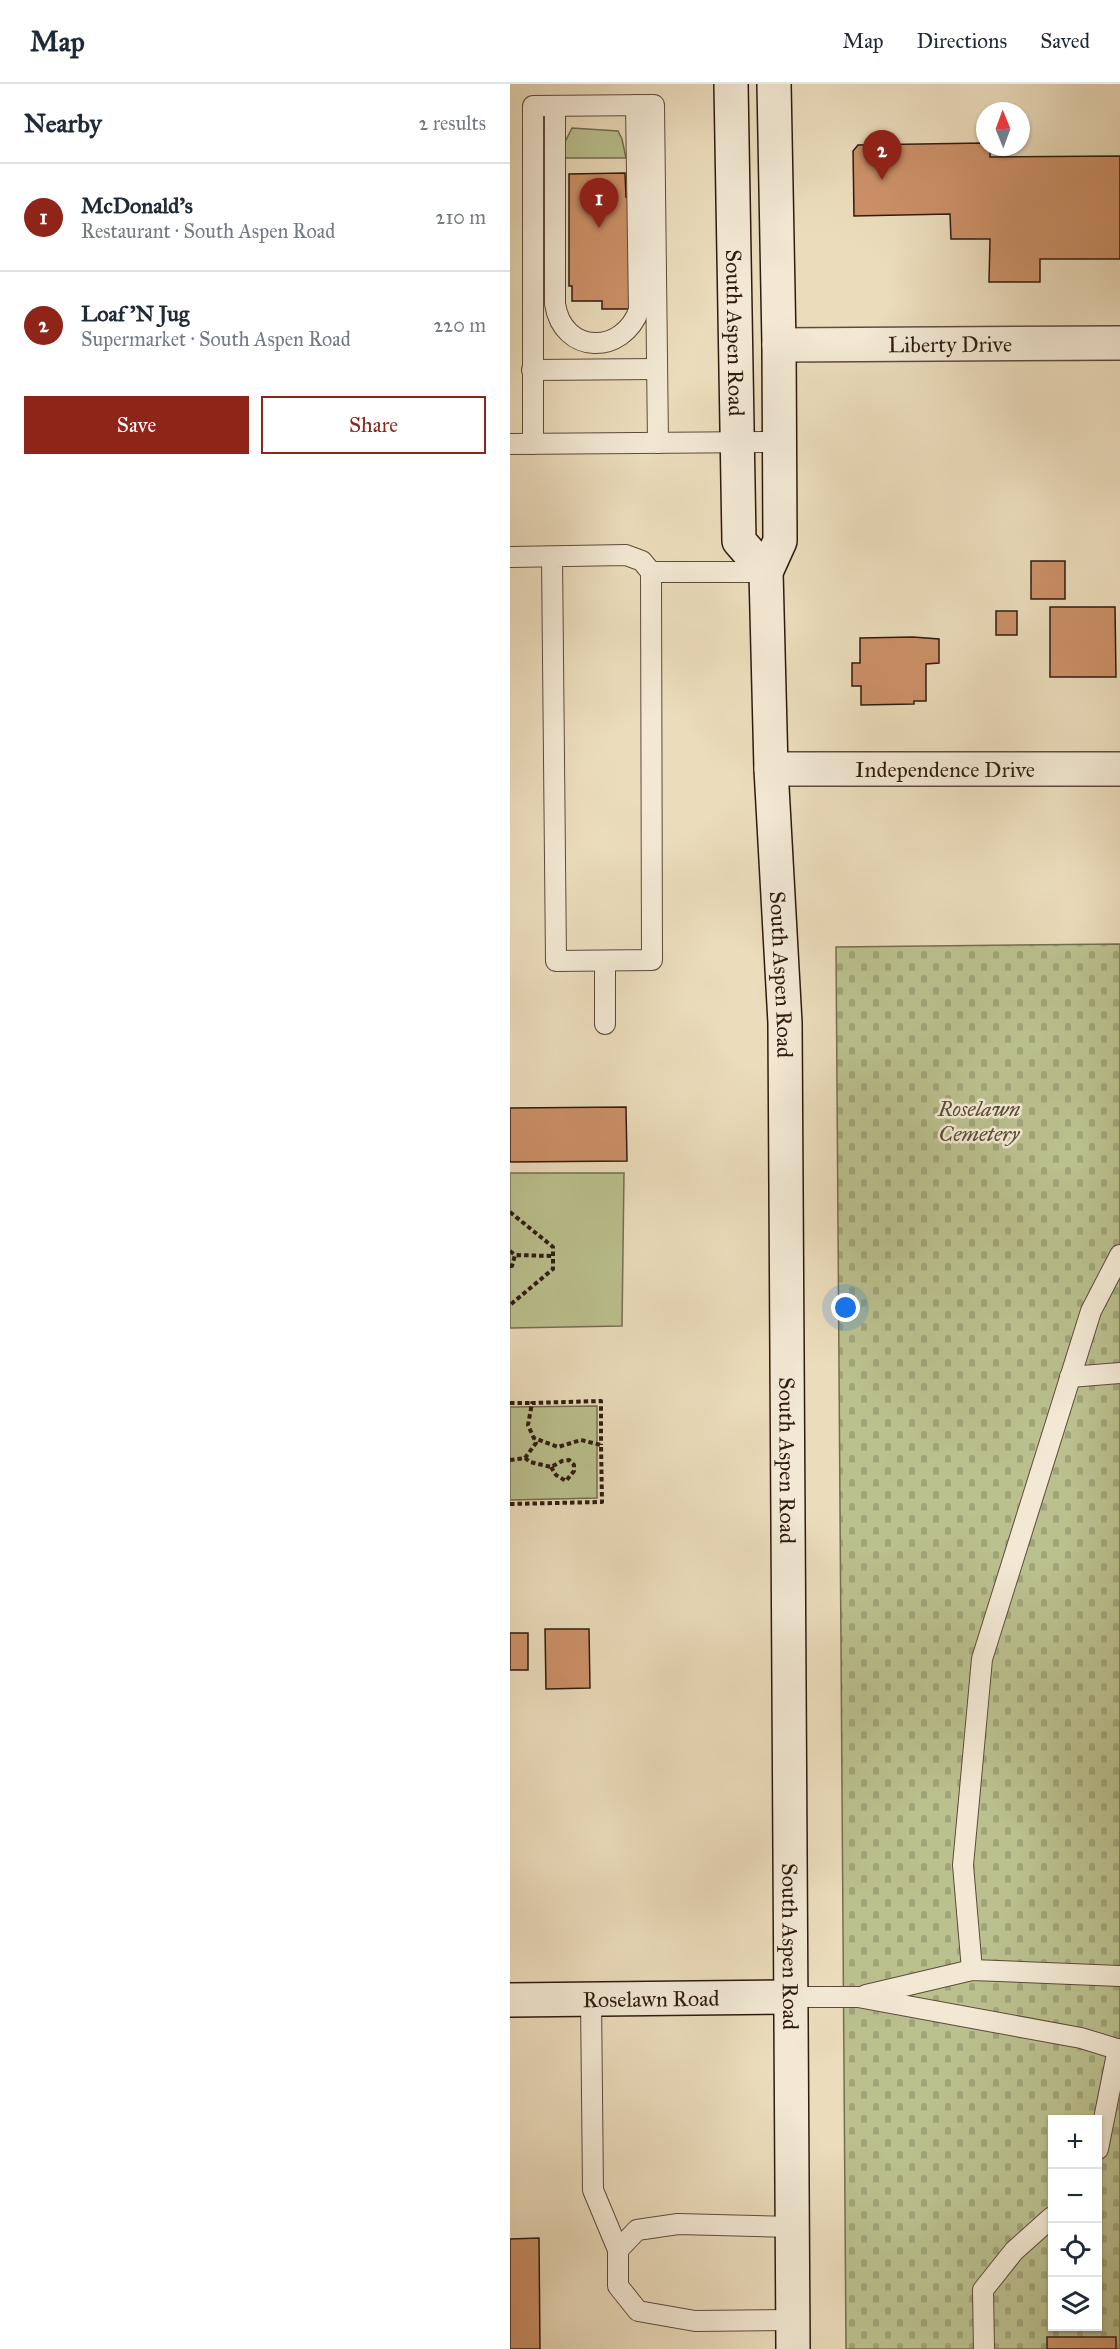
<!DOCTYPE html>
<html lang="en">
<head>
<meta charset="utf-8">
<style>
	body { margin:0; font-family:"IM FELL Great Primer",serif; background:#f6f6f7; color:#1f2937 }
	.controls { position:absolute; right:18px; bottom:18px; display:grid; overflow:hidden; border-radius:0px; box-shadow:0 2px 4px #0004 }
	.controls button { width:54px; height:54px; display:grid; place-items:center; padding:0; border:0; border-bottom:2px solid #e0e1e3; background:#fff; color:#1f2937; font:30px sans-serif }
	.compass { position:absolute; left:466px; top:18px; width:54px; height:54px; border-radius:50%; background:#fff; box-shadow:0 2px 4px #0004; rotate:359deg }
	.you { position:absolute; left:336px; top:1224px; width:21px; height:21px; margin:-15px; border:4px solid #fff; border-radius:50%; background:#1a73e8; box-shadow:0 0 0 9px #1a73e833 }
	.badge { display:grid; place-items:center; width:39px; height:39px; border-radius:50%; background:#8f2418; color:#fff; font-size:20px; font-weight:700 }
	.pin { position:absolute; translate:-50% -50px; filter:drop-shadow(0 2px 3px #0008) }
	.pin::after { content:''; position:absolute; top:32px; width:21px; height:18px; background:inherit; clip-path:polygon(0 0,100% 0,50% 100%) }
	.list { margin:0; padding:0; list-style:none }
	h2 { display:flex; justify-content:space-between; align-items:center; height:78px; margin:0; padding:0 24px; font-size:26px }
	h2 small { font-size:20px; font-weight:400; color:#747a83 }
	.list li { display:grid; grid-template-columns:39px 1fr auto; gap:18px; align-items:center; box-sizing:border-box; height:108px; padding:0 24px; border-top:2px solid #e0e1e3 }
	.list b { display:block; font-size:22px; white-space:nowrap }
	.list p { margin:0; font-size:20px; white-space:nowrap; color:#747a83 }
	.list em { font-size:20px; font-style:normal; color:#747a83 }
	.actions { display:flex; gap:12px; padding:18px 24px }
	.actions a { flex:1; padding:14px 0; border:2px solid #8f2418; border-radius:0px; text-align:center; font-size:21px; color:#8f2418 }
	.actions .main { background:#8f2418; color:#fff }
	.icon { flex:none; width:33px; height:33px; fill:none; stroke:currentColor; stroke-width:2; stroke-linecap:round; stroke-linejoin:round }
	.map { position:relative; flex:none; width:610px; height:2265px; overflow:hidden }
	header { display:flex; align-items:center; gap:36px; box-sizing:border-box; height:84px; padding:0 30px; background:#fff; border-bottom:2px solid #e0e1e3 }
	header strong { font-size:28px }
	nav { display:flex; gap:33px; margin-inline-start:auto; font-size:21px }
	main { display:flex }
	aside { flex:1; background:#fff }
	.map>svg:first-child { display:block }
	.green { fill:#bac08e; stroke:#746e50; stroke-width:1.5 }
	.cemetery { fill:url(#cemetery-stones); stroke:#746e50; stroke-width:1.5; fill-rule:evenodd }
	.building { fill:#cc9168; stroke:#2f1b11; stroke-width:1.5 }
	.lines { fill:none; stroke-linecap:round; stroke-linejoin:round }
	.lane-casing { stroke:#5e4b3c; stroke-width:22 }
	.street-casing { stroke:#5e4b3c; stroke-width:36 }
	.secondary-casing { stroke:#2f1b11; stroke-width:36 }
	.path { stroke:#2f1b11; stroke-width:4; stroke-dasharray:4.5 3; stroke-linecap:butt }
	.lane { stroke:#f2e8d3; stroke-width:20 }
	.street { stroke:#f2e8d3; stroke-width:33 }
	.secondary { stroke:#f2e8d3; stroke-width:33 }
	.labels { text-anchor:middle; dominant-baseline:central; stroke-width:5; stroke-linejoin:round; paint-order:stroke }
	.street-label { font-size:22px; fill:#2f1b11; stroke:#f2e8d3 }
	.park-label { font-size:22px; font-style:italic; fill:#594d36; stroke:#f2e8d3 }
</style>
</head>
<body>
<header>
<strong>Map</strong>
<nav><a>Map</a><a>Directions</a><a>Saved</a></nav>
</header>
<main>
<aside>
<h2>Nearby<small>2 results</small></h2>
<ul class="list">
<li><span class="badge">1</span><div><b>McDonald's</b><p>Restaurant · South Aspen Road</p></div><em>210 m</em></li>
<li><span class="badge">2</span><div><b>Loaf 'N Jug</b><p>Supermarket · South Aspen Road</p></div><em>220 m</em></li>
</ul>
<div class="actions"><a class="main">Save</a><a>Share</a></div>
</aside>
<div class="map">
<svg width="610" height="2265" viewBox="0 0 610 2265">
	<defs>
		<pattern id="cemetery-stones" width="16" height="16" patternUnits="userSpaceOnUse" patternTransform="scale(1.5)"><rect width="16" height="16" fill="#bac08e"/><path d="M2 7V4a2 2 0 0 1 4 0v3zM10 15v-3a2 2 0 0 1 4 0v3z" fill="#a0a479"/></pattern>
	</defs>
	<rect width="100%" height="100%" fill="#ebdcbb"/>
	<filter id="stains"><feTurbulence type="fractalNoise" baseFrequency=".00333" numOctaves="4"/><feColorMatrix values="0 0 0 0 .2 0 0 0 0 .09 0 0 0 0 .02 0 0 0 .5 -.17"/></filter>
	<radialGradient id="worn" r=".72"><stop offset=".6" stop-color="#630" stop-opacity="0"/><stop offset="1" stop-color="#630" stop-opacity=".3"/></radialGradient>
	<g class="green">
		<polygon points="62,44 108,47 112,55 116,74 52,74 53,62"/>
		<polygon points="0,1089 114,1089 112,1242 0,1244"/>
		<polygon points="87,1322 87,1414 0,1416 0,1323"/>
	</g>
	<path class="cemetery" d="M610 860V2265H336L326 863ZM542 2036H588V2242H542Z"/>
	<g class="building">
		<polygon points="473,59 475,63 480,63 480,73 610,72 610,175 530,175 530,198 479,198 480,155 441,155 440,130 344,132 343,67 348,61"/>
		<polygon points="115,89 116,113 123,113 124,225 92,225 92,217 62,217 62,202 59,202 59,90"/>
		<rect x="521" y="477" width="34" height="38"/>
		<polygon points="540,523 605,523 606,593 540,593"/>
		<rect x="486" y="527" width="21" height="24"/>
		<polygon points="403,553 429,555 429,579 416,580 416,617 404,617 404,620 351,621 351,602 342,602 342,579 350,579 350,554"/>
		<polygon points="116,1023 117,1077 0,1078 0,1024"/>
		<polygon points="35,1545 79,1545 80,1604 36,1605"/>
		<rect x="0" y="1549" width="18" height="37"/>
		<polygon points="29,2154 30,2265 0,2265 0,2155"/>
		<rect x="537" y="2253" width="69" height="12"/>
	</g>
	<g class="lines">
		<g class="lane-casing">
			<g id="lane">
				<path d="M45 22V220C53 271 113 271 129 226L126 21"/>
				<polyline points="22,286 147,285"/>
				<polyline points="0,360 270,358"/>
				<polyline points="23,360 23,22 144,21 148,359"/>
				<polyline points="0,473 116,471 132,477 141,488 142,876 46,877 42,473"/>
				<polyline points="141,488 256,488"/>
				<polyline points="95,877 95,940"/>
				<polyline points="560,1293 610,1289"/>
				<polyline points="462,1886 453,1781 472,1575 581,1227 610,1171"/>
				<polyline points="356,1911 462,1886 610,1892"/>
				<polyline points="281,1913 348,1913 571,1954 610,1966"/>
				<polyline points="81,1915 83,2106 108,2166"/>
				<polyline points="588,2065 608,1965"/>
				<polyline points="283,2143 168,2140 127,2146 108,2166 108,2202 128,2227 185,2237 283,2236"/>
				<polyline points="474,2265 473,2206 504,2167 542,2133"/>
			</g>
		</g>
		<g class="street-casing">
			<g id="street">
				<path id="s1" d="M269 261 610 259"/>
				<path id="s2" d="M261 685H610"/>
			</g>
		</g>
		<g class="secondary-casing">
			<g id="secondary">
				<path id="s3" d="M221 0 229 457 256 488"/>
				<path id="s4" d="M264 0 269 261 270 457 256 488 261 685 275 939 283 2265"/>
				<path id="s5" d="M0 1916 281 1913"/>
			</g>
		</g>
		<g class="path">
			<polyline points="0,1128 43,1163 43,1185 0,1221"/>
			<polyline points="0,1167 5,1171"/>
			<polyline points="0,1182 2,1182 5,1171 43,1172"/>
			<polyline points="0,1319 22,1319"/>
			<polyline points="15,1374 20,1378 41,1383 52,1377 59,1376 64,1381 64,1387 56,1397 46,1391 41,1383"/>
			<polyline points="0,1376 15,1374 26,1359 18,1341 22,1319 91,1317 91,1361"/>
			<polyline points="0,1420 92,1418 91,1361 71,1356 48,1363 24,1354"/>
		</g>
		<use href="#lane" class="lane"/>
		<use href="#street" class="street"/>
		<use href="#secondary" class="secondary"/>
	</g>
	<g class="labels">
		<g class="street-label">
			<text stroke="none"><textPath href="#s3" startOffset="249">South Aspen Road</textPath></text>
			<text stroke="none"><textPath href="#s1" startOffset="171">Liberty Drive</textPath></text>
			<text stroke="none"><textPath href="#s2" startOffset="174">Independence Drive</textPath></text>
			<text stroke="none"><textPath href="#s4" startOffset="894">South Aspen Road</textPath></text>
			<text stroke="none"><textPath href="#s4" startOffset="1380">South Aspen Road</textPath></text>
			<text stroke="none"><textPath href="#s4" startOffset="1866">South Aspen Road</textPath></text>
			<text stroke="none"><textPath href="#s5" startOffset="141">Roselawn Road</textPath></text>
		</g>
		<g class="park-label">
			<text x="469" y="1024">Roselawn<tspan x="469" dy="25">Cemetery</tspan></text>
		</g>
	</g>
	<rect width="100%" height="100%" filter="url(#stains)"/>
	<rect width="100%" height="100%" fill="url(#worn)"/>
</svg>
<div class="controls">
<button>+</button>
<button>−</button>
<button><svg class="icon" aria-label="locate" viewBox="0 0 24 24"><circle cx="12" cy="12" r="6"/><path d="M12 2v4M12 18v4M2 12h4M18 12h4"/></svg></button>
<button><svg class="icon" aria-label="layers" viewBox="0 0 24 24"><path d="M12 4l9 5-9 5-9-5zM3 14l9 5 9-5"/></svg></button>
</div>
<svg class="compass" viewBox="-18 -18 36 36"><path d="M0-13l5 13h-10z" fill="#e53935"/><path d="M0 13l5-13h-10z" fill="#747a83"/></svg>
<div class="you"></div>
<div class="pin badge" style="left:89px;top:144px">1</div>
<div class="pin badge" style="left:372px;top:96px">2</div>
</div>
</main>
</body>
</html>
